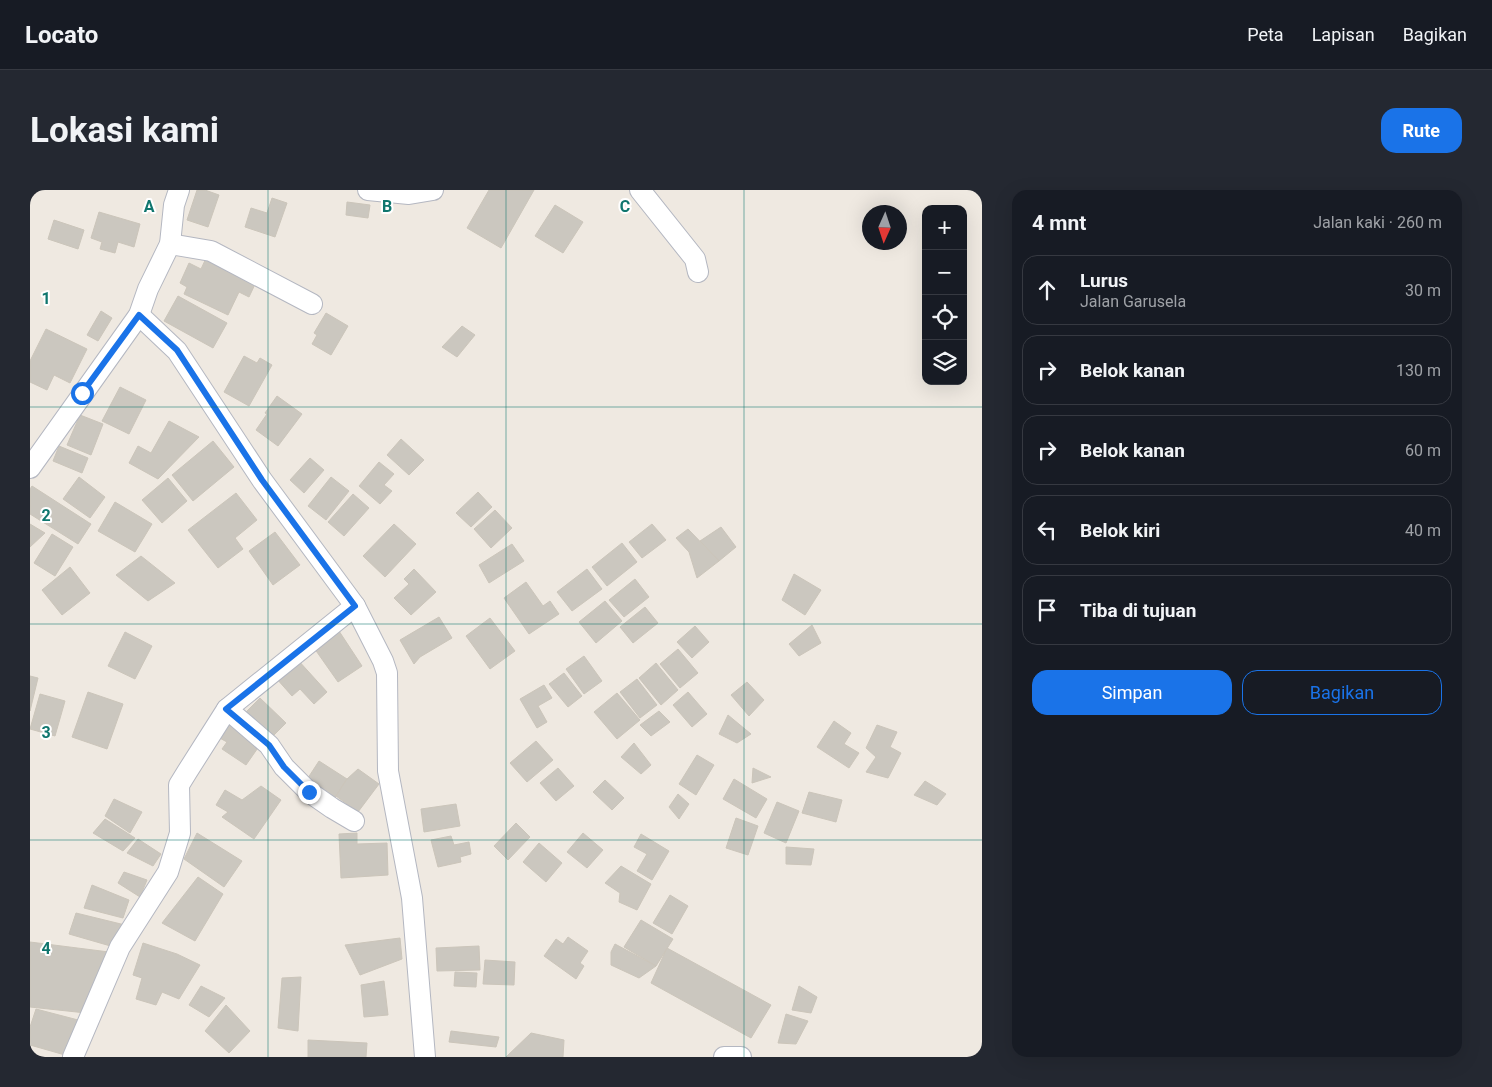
<!DOCTYPE html>
<html lang="id">
<head>
<meta charset="utf-8">
<style>
	body { margin:0; font-family:Roboto,sans-serif; background:#242831; color:#f1f3f6 }
	.controls { position:absolute; right:15px; top:15px; display:grid; overflow:hidden; border-radius:10px; box-shadow:0 5px 20px #0002 }
	.controls button { width:45px; height:45px; display:grid; place-items:center; padding:0; border:0; border-bottom:1px solid #363941; background:#171b24; color:#f1f3f6; font:25px sans-serif }
	.compass { position:absolute; left:832px; top:15px; width:45px; height:45px; border-radius:50%; background:#171b24; box-shadow:0 5px 20px #0002; rotate:183deg }
	.stop { position:absolute; width:15px; height:15px; margin:-11px; border:4px solid #1a73e8; border-radius:50%; background:#fff }
	.stop.end { background:#1a73e8; border-color:#fff; box-shadow:0 1px 5px #0008 }
	.list { margin:0; padding:0; list-style:none }
	h2 { display:flex; justify-content:space-between; align-items:center; height:65px; margin:0; padding:0 20px; font-size:21px }
	h2 small { font-size:16px; font-weight:400; color:#9ea1a6 }
	.list li { display:grid; grid-template-columns:32px 1fr auto; gap:15px; align-items:center; box-sizing:border-box; height:70px; margin:0 10px 10px; padding:0 10px; border:1px solid #363941; border-radius:15px }
	.list b { display:block; font-size:19px; white-space:nowrap }
	.list p { margin:0; font-size:16px; white-space:nowrap; color:#9ea1a6 }
	.list em { font-size:16px; font-style:normal; color:#9ea1a6 }
	.actions { display:flex; gap:10px; padding:15px 20px }
	.actions a { flex:1; padding:11px 0; border:1px solid #1a73e8; border-radius:15px; text-align:center; font-size:18px; color:#1a73e8 }
	.actions .main { background:#1a73e8; color:#fff }
	.icon { flex:none; width:28px; height:28px; fill:none; stroke:currentColor; stroke-width:2; stroke-linecap:round; stroke-linejoin:round }
	.map { position:relative; flex:none; width:952px; height:867px; overflow:hidden; border-radius:15px }
	header { display:flex; align-items:center; gap:30px; box-sizing:border-box; height:70px; padding:0 25px; background:#171b24; border-bottom:1px solid #363941 }
	header strong { font-size:24px }
	nav { display:flex; gap:28px; margin-inline-start:auto; font-size:18px }
	.intro { display:flex; align-items:center; justify-content:space-between; box-sizing:border-box; height:120px; padding:0 30px }
	h1 { margin:0; font-size:35px }
	.button { padding:12px 22px; border-radius:15px; background:#1a73e8; color:#fff; font-size:18px; font-weight:700 }
	main { display:flex; gap:30px; padding:0 30px }
	aside { flex:1; background:#171b24; border-radius:15px; box-shadow:0 5px 20px #0002 }
	.map>svg:first-child { display:block }
	.building { fill:#cbc7bf; stroke:#cbc5ba }
	.lines { fill:none; stroke-linecap:round; stroke-linejoin:round }
	.street-casing { stroke:#b4b7c1; stroke-width:22 }
	.street { stroke:#fff; stroke-width:20 }
	.route { stroke:#1a73e8; stroke-width:6 }
	.grid { fill:none; stroke:#0f766e; stroke-width:1; stroke-opacity:0.55 }
	.grid-label { font-size:16px; text-anchor:middle; font-weight:bold; fill:#0f766e; stroke:#fff; stroke-width:4; stroke-linejoin:round; paint-order:stroke }
</style>
</head>
<body>
<header>
<strong>Locato</strong>
<nav><a>Peta</a><a>Lapisan</a><a>Bagikan</a></nav>
</header>
<div class="intro"><h1>Lokasi kami</h1><a class="button">Rute</a></div>
<main>
<div class="map">
<svg width="952" height="867" viewBox="0 0 952 867">
	<rect width="100%" height="100%" fill="#efe9e1"/>
	<g class="building">
		<polygon points="167,0 175,0 189,5 178,37 157,30"/>
		<polygon points="459,0 504,0 471,58 437,38"/>
		<polygon points="242,8 257,13 245,47 215,37 221,18 237,23"/>
		<polygon points="317,12 340,15 338,28 316,25"/>
		<polygon points="525,15 553,32 533,63 505,46"/>
		<polygon points="69,22 110,34 104,57 88,52 85,63 70,59 72,52 61,48"/>
		<polygon points="24,30 54,40 48,59 18,49"/>
		<polygon points="178,64 228,88 219,107 209,102 198,125 154,104 157,97 150,93 159,73 171,79"/>
		<polygon points="148,106 197,133 183,158 134,131"/>
		<polygon points="71,121 82,128 68,151 57,145"/>
		<polygon points="296,123 318,136 301,165 282,154 287,145 284,143"/>
		<polygon points="432,136 445,145 427,167 412,157"/>
		<polygon points="16,139 57,159 40,193 24,185 17,200 0,192 0,171"/>
		<polygon points="214,166 227,173 230,168 242,175 219,216 194,202"/>
		<polygon points="90,197 116,210 99,244 72,231"/>
		<polygon points="247,206 272,224 248,256 226,240 237,224 235,223"/>
		<polygon points="50,225 73,234 61,265 37,255"/>
		<polygon points="139,231 169,247 128,289 99,273 108,256 121,263"/>
		<polygon points="371,249 394,270 379,285 357,265"/>
		<polygon points="183,251 204,277 163,311 142,285"/>
		<polygon points="29,256 58,268 52,283 23,271"/>
		<polygon points="280,268 294,280 274,303 260,290"/>
		<polygon points="349,272 364,284 354,295 362,301 350,314 329,296"/>
		<polygon points="49,287 75,307 60,328 33,309"/>
		<polygon points="301,287 319,301 296,330 278,316"/>
		<polygon points="138,288 157,311 132,333 112,310"/>
		<polygon points="2,296 61,334 48,354 0,324 0,299"/>
		<polygon points="448,302 462,317 441,337 426,323"/>
		<polygon points="206,303 227,330 205,348 213,359 188,378 158,340"/>
		<polygon points="323,304 339,318 314,346 298,332"/>
		<polygon points="85,312 122,334 105,362 68,341"/>
		<polygon points="465,320 482,338 461,358 444,339"/>
		<polygon points="0,334 15,343 0,357"/>
		<polygon points="364,334 386,354 355,387 333,366"/>
		<polygon points="622,334 636,350 612,368 599,352"/>
		<polygon points="691,337 706,357 689,371 670,351"/>
		<polygon points="658,339 689,371 667,388 659,362 646,348"/>
		<polygon points="245,342 270,375 243,395 219,361"/>
		<polygon points="22,344 43,357 25,386 4,373"/>
		<polygon points="592,353 607,372 577,396 562,377"/>
		<polygon points="482,354 494,371 459,393 449,375"/>
		<polygon points="111,366 145,393 118,411 86,385"/>
		<polygon points="40,377 60,403 32,425 12,400"/>
		<polygon points="384,379 406,402 381,425 364,408 379,394 374,389"/>
		<polygon points="557,379 572,399 542,421 527,402"/>
		<polygon points="764,384 791,400 775,425 752,410"/>
		<polygon points="605,389 619,407 594,427 579,410"/>
		<polygon points="496,392 513,416 520,411 529,424 499,444 474,408"/>
		<polygon points="575,411 592,431 566,453 549,432"/>
		<polygon points="615,417 628,433 603,453 590,437"/>
		<polygon points="409,427 422,448 390,467 384,474 370,450"/>
		<polygon points="460,428 485,461 460,479 436,446"/>
		<polygon points="782,435 791,453 769,466 759,454"/>
		<polygon points="665,436 679,452 662,468 647,452"/>
		<polygon points="307,438 332,476 308,492 282,455"/>
		<polygon points="95,442 122,456 105,489 78,476"/>
		<polygon points="648,459 668,483 650,498 630,474"/>
		<polygon points="554,466 572,491 554,504 536,479"/>
		<polygon points="267,469 297,502 284,514 270,499 262,506 246,488"/>
		<polygon points="626,473 648,500 631,515 609,488"/>
		<polygon points="534,483 552,506 538,517 519,494"/>
		<polygon points="0,486 8,488 0,521"/>
		<polygon points="607,489 627,515 610,528 590,502"/>
		<polygon points="717,492 734,510 719,526 701,505"/>
		<polygon points="514,495 522,508 508,516 517,532 507,538 490,509"/>
		<polygon points="58,502 93,514 77,559 42,547"/>
		<polygon points="658,502 677,524 662,537 643,515"/>
		<polygon points="587,503 610,530 587,549 564,522"/>
		<polygon points="10,504 35,511 25,546 0,539"/>
		<polygon points="230,508 256,533 241,548 215,523"/>
		<polygon points="629,521 640,532 621,546 610,535"/>
		<polygon points="698,525 721,544 707,553 689,544"/>
		<polygon points="198,529 232,552 216,575 192,559 197,552 186,546"/>
		<polygon points="804,531 821,543 814,554 829,563 819,578 787,557"/>
		<polygon points="847,535 867,542 860,557 871,563 858,588 836,582 846,567 836,558"/>
		<polygon points="506,551 523,570 497,592 480,573"/>
		<polygon points="604,553 621,575 611,584 591,567"/>
		<polygon points="667,565 684,575 666,605 649,594"/>
		<polygon points="289,571 317,589 304,609 276,591"/>
		<polygon points="528,578 544,596 526,611 510,593"/>
		<polygon points="723,578 741,587 722,593"/>
		<polygon points="328,579 349,594 328,622 306,606 317,589"/>
		<polygon points="704,589 737,609 726,628 693,609"/>
		<polygon points="575,590 594,608 582,620 563,602"/>
		<polygon points="895,591 916,604 907,615 884,605"/>
		<polygon points="231,596 251,610 224,649 192,627 198,622 186,615 195,600 212,610"/>
		<polygon points="779,602 812,610 806,632 772,623"/>
		<polygon points="648,604 659,614 649,629 639,617"/>
		<polygon points="84,609 112,622 100,643 75,626"/>
		<polygon points="747,612 769,621 756,653 734,643"/>
		<polygon points="426,614 430,636 394,642 391,619"/>
		<polygon points="706,628 728,636 718,665 696,658"/>
		<polygon points="75,629 105,648 93,661 63,643"/>
		<polygon points="486,633 500,647 478,670 464,656"/>
		<polygon points="167,643 212,671 194,697 154,669"/>
		<polygon points="327,643 327,654 357,653 358,685 311,688 309,644"/>
		<polygon points="553,643 573,660 557,678 537,662"/>
		<polygon points="611,644 639,661 622,690 607,681 617,664 604,657"/>
		<polygon points="421,646 424,655 439,652 441,664 430,667 431,672 408,677 401,650"/>
		<polygon points="108,649 131,664 123,676 97,663"/>
		<polygon points="509,653 532,673 516,692 493,672"/>
		<polygon points="756,657 784,659 781,675 756,674"/>
		<polygon points="591,676 621,694 607,720 589,712 590,703 575,693"/>
		<polygon points="94,682 117,690 110,707 88,693"/>
		<polygon points="168,687 193,704 165,751 132,733"/>
		<polygon points="62,695 99,710 93,728 54,718"/>
		<polygon points="640,705 658,716 642,744 623,733"/>
		<polygon points="46,723 95,735 84,757 39,744"/>
		<polygon points="611,730 643,749 626,776 594,757"/>
		<polygon points="538,747 558,761 550,773 554,776 546,789 514,766 526,749 533,754"/>
		<polygon points="370,748 372,769 330,785 315,755"/>
		<polygon points="0,752 79,762 56,823 0,817"/>
		<polygon points="113,753 147,764 170,775 149,809 132,802 126,815 106,809 112,788 103,785"/>
		<polygon points="585,754 626,776 609,788 581,775 581,762"/>
		<polygon points="449,756 450,780 407,781 406,758"/>
		<polygon points="637,758 741,815 721,848 621,793"/>
		<polygon points="455,770 485,772 484,795 453,794"/>
		<polygon points="425,782 447,783 446,797 424,796"/>
		<polygon points="271,787 268,841 248,838 252,788"/>
		<polygon points="354,791 358,825 334,827 331,795"/>
		<polygon points="171,796 195,808 179,827 159,815"/>
		<polygon points="769,796 787,807 781,823 762,820"/>
		<polygon points="196,815 220,841 199,863 175,841"/>
		<polygon points="6,819 52,831 35,865 0,855 0,837"/>
		<polygon points="756,824 778,831 766,854 748,853"/>
		<polygon points="421,841 469,847 466,857 419,852"/>
		<polygon points="501,843 534,850 533,867 476,867"/>
		<polygon points="278,850 337,853 336,867 278,867"/>
	</g>
	<g class="lines">
		<g class="street-casing">
			<g id="street">
				<polyline points="338,0 379,4 403,0"/>
				<polyline points="610,0 665,69 668,82"/>
				<polyline points="140,54 181,61 282,114"/>
				<polyline points="109,125 147,161 232,290 325,416 353,471 357,483 358,581 382,708 395,867"/>
				<polyline points="0,278 109,125 118,99 140,54 144,15 149,0"/>
				<polyline points="197,519 239,555 254,577 279,602 302,618 324,631"/>
				<polyline points="43,867 90,757 138,682 150,643 149,595 157,582 197,519 325,416"/>
				<polyline points="694,867 711,867"/>
			</g>
		</g>
		<use href="#street" class="street"/>
	</g>
	<g class="lines">
		<polyline class="route" points="52,203 109,125 147,160 232,290 325,416 196,519 239,555 254,577 279,602"/>
	</g>
	<path class="grid" d="M238 0V867M476 0V867M714 0V867M0 217H952M0 434H952M0 650H952"/>
	<g class="grid-label">
		<text x="119" y="22">A</text>
		<text x="357" y="22">B</text>
		<text x="595" y="22">C</text>
		<text x="16" y="114">1</text>
		<text x="16" y="331">2</text>
		<text x="16" y="548">3</text>
		<text x="16" y="764">4</text>
	</g>
</svg>
<div class="controls">
<button>+</button>
<button>−</button>
<button><svg class="icon" aria-label="locate" viewBox="0 0 24 24"><circle cx="12" cy="12" r="6"/><path d="M12 2v4M12 18v4M2 12h4M18 12h4"/></svg></button>
<button><svg class="icon" aria-label="layers" viewBox="0 0 24 24"><path d="M12 4l9 5-9 5-9-5zM3 14l9 5 9-5"/></svg></button>
</div>
<svg class="compass" viewBox="-18 -18 36 36"><path d="M0-13l5 13h-10z" fill="#e53935"/><path d="M0 13l5-13h-10z" fill="#9ea1a6"/></svg>
<div class="stop" style="left:52px;top:203px"></div>
<div class="stop end" style="left:279px;top:602px"></div>
</div>
<aside>
<h2>4 mnt<small>Jalan kaki · 260 m</small></h2>
<ul class="list">
<li><svg class="icon" aria-label="ahead" viewBox="0 0 24 24"><path d="M12 20V5M6 11l6-6 6 6"/></svg><div><b>Lurus</b><p>Jalan Garusela</p></div><em>30 m</em></li>
<li><svg class="icon" aria-label="right" viewBox="0 0 24 24"><path d="M7 20v-9h11M14 6l5 5-5 5"/></svg><div><b>Belok kanan</b></div><em>130 m</em></li>
<li><svg class="icon" aria-label="right" viewBox="0 0 24 24"><path d="M7 20v-9h11M14 6l5 5-5 5"/></svg><div><b>Belok kanan</b></div><em>60 m</em></li>
<li><svg class="icon" aria-label="left" viewBox="0 0 24 24"><path d="M17 20v-9H6M10 6l-5 5 5 5"/></svg><div><b>Belok kiri</b></div><em>40 m</em></li>
<li><svg class="icon" aria-label="arrive" viewBox="0 0 24 24"><path d="M6 21V4h12l-3 4 3 4H6"/></svg><div><b>Tiba di tujuan</b></div></li>
</ul>
<div class="actions"><a class="main">Simpan</a><a>Bagikan</a></div>
</aside>
</main>
</body>
</html>
